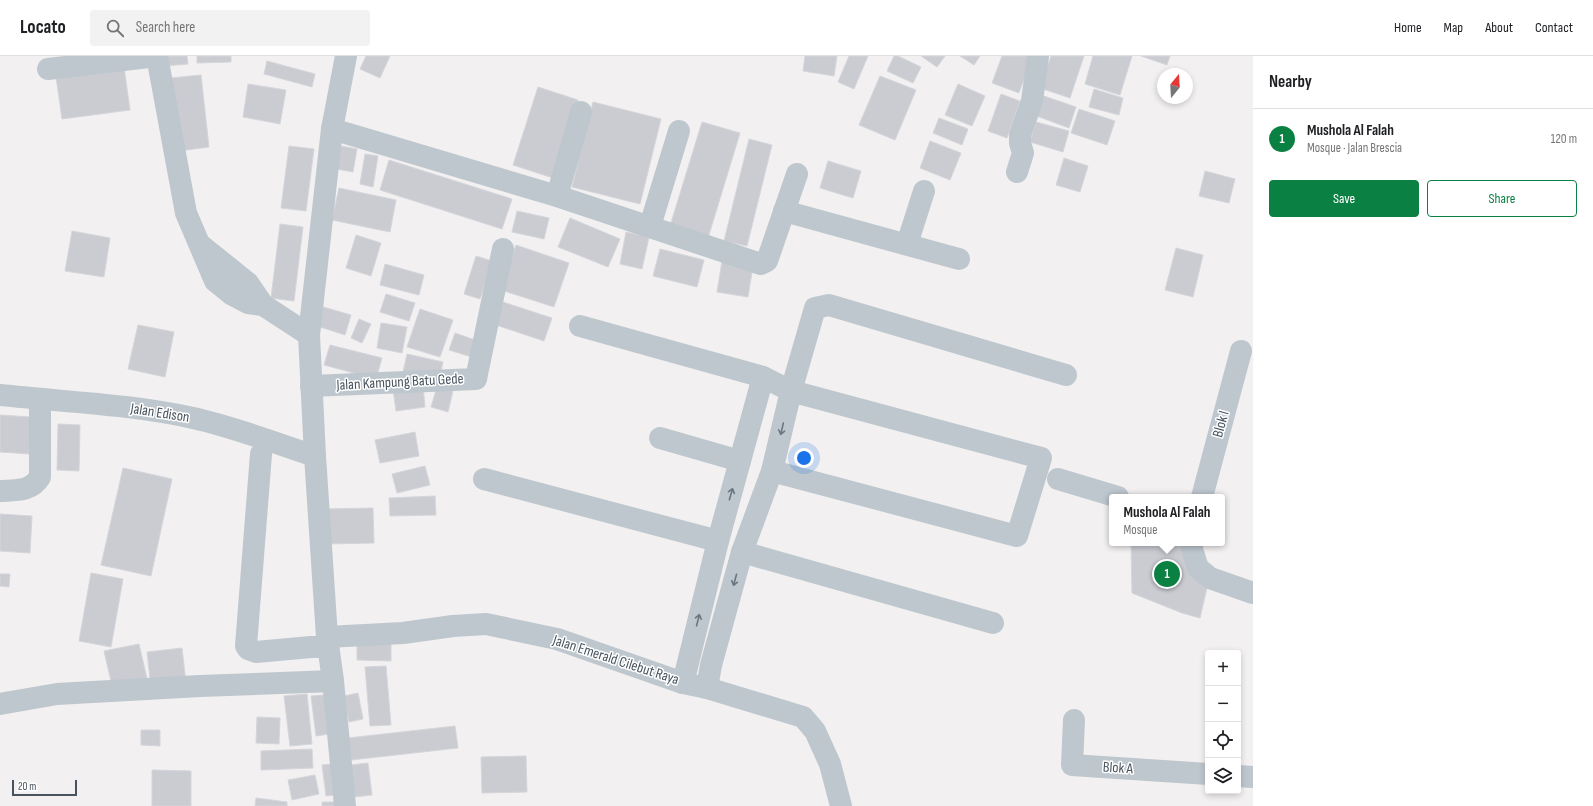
<!DOCTYPE html>
<html lang="en">
<head>
<meta charset="utf-8">
<style>
	body { margin:0; font-family:"Sofia Sans Condensed",sans-serif; background:#f2f2f2; color:#202124 }
	.controls { position:absolute; right:12px; bottom:12px; display:grid; overflow:hidden; border-radius:4px; box-shadow:0 2px 6px #0003 }
	.controls button { width:36px; height:36px; display:grid; place-items:center; padding:0; border:0; border-bottom:1px solid #e0e0e0; background:#fff; color:#202124; font:20px sans-serif }
	.compass { position:absolute; left:1157px; top:12px; width:36px; height:36px; border-radius:50%; background:#fff; box-shadow:0 2px 6px #0003; rotate:18deg }
	.scale { position:absolute; left:12px; bottom:10px; width:65px; box-sizing:border-box; padding-left:4px; border:2px solid #48535d; border-top:0; font-size:11px; line-height:14px; white-space:nowrap; color:#48535d; -webkit-text-stroke:3px #fff; paint-order:stroke }
	.you { position:absolute; left:804px; top:402px; width:14px; height:14px; margin:-10px; border:3px solid #fff; border-radius:50%; background:#1a73e8; box-shadow:0 0 0 6px #1a73e833 }
	.badge { display:grid; place-items:center; width:26px; height:26px; border-radius:50%; background:#0b8043; color:#fff; font-size:13px; font-weight:700 }
	.pin { position:absolute; translate:-50% -50%; border:2px solid #fff; box-shadow:0 1px 4px #0006 }
	.popup { position:absolute; left:1109px; top:438px; width:116px; height:52px; box-sizing:border-box; display:grid; place-content:center; border-radius:4px; background:#fff; filter:drop-shadow(0 1px 3px #0005); font-size:13px; white-space:nowrap; color:#757577 }
	.popup b { font-size:15px; color:#202124 }
	.popup::after { content:''; position:absolute; left:50%; top:100%; margin-left:-8px; border:8px solid transparent; border-top-color:#fff }
	.list { margin:0; padding:0; list-style:none }
	h2 { display:flex; justify-content:space-between; align-items:center; height:52px; margin:0; padding:0 16px; font-size:17px }
	h2 small { font-size:13px; font-weight:400; color:#757577 }
	.list li { display:grid; grid-template-columns:26px 1fr auto; gap:12px; align-items:center; box-sizing:border-box; height:60px; padding:0 16px; border-top:1px solid #e0e0e0 }
	.list b { display:block; font-size:15px; white-space:nowrap }
	.list p { margin:0; font-size:13px; white-space:nowrap; color:#757577 }
	.list em { font-size:13px; font-style:normal; color:#757577 }
	.actions { display:flex; gap:8px; padding:12px 16px }
	.actions a { flex:1; padding:9px 0; border:1px solid #0b8043; border-radius:4px; text-align:center; font-size:14px; color:#0b8043 }
	.actions .main { background:#0b8043; color:#fff }
	.icon { flex:none; width:22px; height:22px; fill:none; stroke:currentColor; stroke-width:2; stroke-linecap:round; stroke-linejoin:round }
	.map { position:relative; flex:none; width:1253px; height:750px; overflow:hidden }
	header { display:flex; align-items:center; gap:24px; box-sizing:border-box; height:56px; padding:0 20px; background:#fff; border-bottom:1px solid #e0e0e0 }
	header strong { font-size:19px }
	nav { display:flex; gap:22px; margin-inline-start:auto; font-size:14px }
	.search { width:280px; height:36px; background:#f2f2f2; display:flex; align-items:center; gap:10px; box-sizing:border-box; padding:0 14px; border-radius:4px; color:#757577; font-size:15px }
	main { display:flex }
	aside { flex:1; background:#fff }
	.map>svg:first-child { display:block }
	.building { fill:#caccd2; stroke:#d4d6db }
	.lines { fill:none; stroke-linecap:round; stroke-linejoin:round }
	.minor { stroke:#bec7ce; stroke-width:22 }
	.oneway { stroke:#6b767f }
	.labels { text-anchor:middle; dominant-baseline:central; stroke-width:3; stroke-linejoin:round; paint-order:stroke }
	.street-label { font-size:15px; fill:#48535d; stroke:#fff }
</style>
</head>
<body>
<header>
<strong>Locato</strong>
<div class="search"><svg class="icon" aria-label="search" viewBox="0 0 24 24"><circle cx="10" cy="10" r="6"/><path d="M15 15l6 6"/></svg>Search here</div>
<nav><a>Home</a><a>Map</a><a>About</a><a>Contact</a></nav>
</header>
<main>
<div class="map">
<svg width="1253" height="750" viewBox="0 0 1253 750">
	<rect width="100%" height="100%" fill="#f2f0f0"/>
	<g class="building">
		<polygon points="163,0 187,0 188,8 164,10"/>
		<polygon points="197,0 231,0 231,6 197,7"/>
		<polygon points="366,0 390,0 380,22 360,13"/>
		<polygon points="805,0 837,0 834,20 803,15"/>
		<polygon points="849,0 868,0 854,33 838,26"/>
		<polygon points="894,0 898,0 921,11 913,27 887,15"/>
		<polygon points="921,0 945,0 937,11"/>
		<polygon points="960,0 980,0 974,9"/>
		<polygon points="1002,0 1032,0 1019,37 992,27"/>
		<polygon points="1051,0 1084,0 1070,42 1040,32"/>
		<polygon points="1093,0 1132,0 1120,39 1085,28"/>
		<polygon points="1141,0 1170,0 1167,9"/>
		<polygon points="267,5 315,18 312,31 264,18"/>
		<polygon points="124,11 130,54 62,63 56,21"/>
		<polygon points="201,19 209,91 179,95 171,22"/>
		<polygon points="880,20 916,34 895,84 859,69"/>
		<polygon points="248,28 286,34 280,68 243,61"/>
		<polygon points="958,28 985,40 972,70 945,59"/>
		<polygon points="538,31 578,44 553,122 513,109"/>
		<polygon points="1094,33 1123,42 1119,59 1089,51"/>
		<polygon points="1001,38 1020,45 1007,82 988,75"/>
		<polygon points="1041,39 1076,51 1069,72 1034,59"/>
		<polygon points="593,46 661,63 640,148 572,131"/>
		<polygon points="1079,53 1115,65 1107,89 1071,77"/>
		<polygon points="939,62 968,73 962,89 933,77"/>
		<polygon points="702,66 740,77 708,182 670,170"/>
		<polygon points="1036,66 1069,75 1063,96 1030,86"/>
		<polygon points="749,83 772,89 747,190 724,185"/>
		<polygon points="930,85 961,97 950,124 920,112"/>
		<polygon points="336,89 357,93 353,116 331,112"/>
		<polygon points="289,90 314,93 306,155 281,152"/>
		<polygon points="365,98 378,100 373,131 360,128"/>
		<polygon points="1064,102 1088,110 1080,136 1056,129"/>
		<polygon points="389,104 512,143 502,173 380,134"/>
		<polygon points="828,105 861,115 853,142 820,132"/>
		<polygon points="1205,115 1235,123 1229,147 1199,140"/>
		<polygon points="339,132 396,144 390,176 332,164"/>
		<polygon points="517,155 549,162 544,183 512,176"/>
		<polygon points="570,162 620,183 608,211 558,191"/>
		<polygon points="280,168 303,171 294,245 271,242"/>
		<polygon points="72,175 110,182 104,221 65,215"/>
		<polygon points="626,176 649,181 642,213 620,208"/>
		<polygon points="356,179 381,187 371,220 346,212"/>
		<polygon points="516,189 569,207 554,251 501,234"/>
		<polygon points="1176,192 1203,199 1193,241 1165,234"/>
		<polygon points="660,193 704,204 697,231 653,220"/>
		<polygon points="476,200 492,205 480,243 464,238"/>
		<polygon points="722,205 753,210 748,241 717,236"/>
		<polygon points="385,208 424,219 419,239 380,229"/>
		<polygon points="386,238 415,247 409,265 380,256"/>
		<polygon points="503,246 552,262 544,285 496,269"/>
		<polygon points="320,250 351,259 345,279 314,269"/>
		<polygon points="420,253 453,264 440,301 407,291"/>
		<polygon points="359,263 371,268 362,287 351,282"/>
		<polygon points="381,267 407,271 402,297 377,292"/>
		<polygon points="138,269 174,276 165,321 128,313"/>
		<polygon points="455,277 481,286 475,302 449,294"/>
		<polygon points="330,289 382,302 376,323 324,309"/>
		<polygon points="407,298 443,306 439,324 403,316"/>
		<polygon points="423,330 425,351 396,355 393,333"/>
		<polygon points="437,331 453,335 448,356 431,351"/>
		<polygon points="0,359 31,361 29,398 0,396"/>
		<polygon points="58,368 80,369 79,415 57,414"/>
		<polygon points="415,376 419,400 380,407 375,384"/>
		<polygon points="425,410 430,429 397,437 392,418"/>
		<polygon points="123,412 172,423 151,520 101,509"/>
		<polygon points="435,440 436,459 390,460 389,442"/>
		<polygon points="373,452 374,487 326,488 325,453"/>
		<polygon points="0,458 32,460 30,497 0,495"/>
		<polygon points="1131,487 1191,487 1209,523 1200,562 1182,557 1132,537"/>
		<polygon points="91,517 123,523 111,591 79,585"/>
		<polygon points="0,518 10,518 9,531 0,530"/>
		<polygon points="357,582 391,582 391,605 357,604"/>
		<polygon points="139,588 148,627 113,634 104,595"/>
		<polygon points="182,592 186,627 151,631 147,596"/>
		<polygon points="386,610 391,669 370,670 365,611"/>
		<polygon points="358,637 363,663 349,666 344,640"/>
		<polygon points="307,638 312,688 290,690 284,640"/>
		<polygon points="324,639 329,678 316,680 311,640"/>
		<polygon points="257,661 280,662 279,688 256,687"/>
		<polygon points="455,670 458,692 351,704 348,682"/>
		<polygon points="141,674 160,674 160,690 141,689"/>
		<polygon points="312,693 313,712 261,714 261,695"/>
		<polygon points="526,700 527,736 482,737 481,701"/>
		<polygon points="368,707 372,739 354,741 351,709"/>
		<polygon points="332,708 336,739 326,740 322,709"/>
		<polygon points="152,714 191,715 191,750 152,750"/>
		<polygon points="315,719 319,738 292,744 288,724"/>
		<polygon points="256,742 287,746 287,750 255,750"/>
		<polygon points="322,746 336,746 337,750 322,750"/>
	</g>
	<g class="lines">
		<g class="minor">
			<polyline points="157,0 186,157 215,225 231,238 248,247 263,249 309,279"/>
			<polyline points="48,13 157,0"/>
			<polyline points="332,73 557,140 761,208 767,205 797,118"/>
			<polyline points="1017,116 1023,97 1020,87 1020,79 1032,45 1038,0"/>
			<polyline points="557,140 581,56"/>
			<polyline points="784,155 959,203"/>
			<polyline points="650,170 679,75"/>
			<polyline points="907,188 924,135"/>
			<polyline points="202,190 248,227 263,249"/>
			<polyline points="580,270 763,321 791,335 1041,402 1017,480 772,415"/>
			<polyline points="311,330 476,323 503,193"/>
			<path d="M0 339C64 346 130 348 193 362 234 371 275 387 315 400"/>
			<polyline points="660,382 740,405"/>
			<polyline points="261,398 246,590 248,593 256,596 311,591 328,591"/>
			<polyline points="484,423 718,485"/>
			<polyline points="1058,423 1118,441"/>
			<path d="M0 435C15 434 31 436 40 421V343"/>
			<polyline points="1202,441 1241,295"/>
			<polyline points="1192,487 1192,493 1198,512 1210,522 1253,537"/>
			<polyline points="742,496 993,567"/>
			<polyline points="327,581 403,577 453,570 486,568 557,583 683,627 707,632 803,661 815,675 830,708 841,750"/>
			<polyline points="683,627 718,485 763,321"/>
			<polyline points="707,632 711,609 742,496 772,415 791,335 815,252 829,249 1066,319"/>
			<polyline points="0,648 57,638 200,630 333,625"/>
			<polyline points="1074,664 1072,709 1208,718"/>
			<polyline points="1238,720 1253,721"/>
			<polyline points="345,750 333,625 327,581 315,400 309,279 332,73 346,0"/>
		</g>
	</g>
	<defs><path id="oneway-shaft" d="M-6 0H5M1.5-3L5.5 0L1.5 3" fill="none" stroke-width="1.6" stroke-linecap="round" stroke-linejoin="round"/></defs>
	<g class="oneway">
		<use href="#oneway-shaft" transform="translate(782 373) rotate(103)"/>
		<use href="#oneway-shaft" transform="translate(731 438) rotate(-74)"/>
		<use href="#oneway-shaft" transform="translate(735 524) rotate(105)"/>
		<use href="#oneway-shaft" transform="translate(698 564) rotate(-76)"/>
	</g>
	<g class="labels">
		<g class="street-label">
			<text transform="translate(400 326) rotate(-3)">Jalan Kampung Batu Gede</text>
			<text transform="translate(160 357) rotate(9)">Jalan Edison</text>
			<text transform="translate(1221 368) rotate(-75)">Blok I</text>
			<text transform="translate(616 604) rotate(18)">Jalan Emerald Cilebut Raya</text>
			<text transform="translate(1118 712) rotate(4)">Blok A</text>
		</g>
	</g>
</svg>
<div class="controls">
<button>+</button>
<button>−</button>
<button><svg class="icon" aria-label="locate" viewBox="0 0 24 24"><circle cx="12" cy="12" r="6"/><path d="M12 2v4M12 18v4M2 12h4M18 12h4"/></svg></button>
<button><svg class="icon" aria-label="layers" viewBox="0 0 24 24"><path d="M12 4l9 5-9 5-9-5zM3 14l9 5 9-5"/></svg></button>
</div>
<svg class="compass" viewBox="-18 -18 36 36"><path d="M0-13l5 13h-10z" fill="#e53935"/><path d="M0 13l5-13h-10z" fill="#757577"/></svg>
<div class="scale">20 m</div>
<div class="you"></div>
<div class="pin badge" style="left:1167px;top:518px">1</div>
<div class="popup"><b>Mushola Al Falah</b>Mosque</div>
</div>
<aside>
<h2>Nearby<small></small></h2>
<ul class="list">
<li><span class="badge">1</span><div><b>Mushola Al Falah</b><p>Mosque · Jalan Brescia</p></div><em>120 m</em></li>
</ul>
<div class="actions"><a class="main">Save</a><a>Share</a></div>
</aside>
</main>
</body>
</html>
